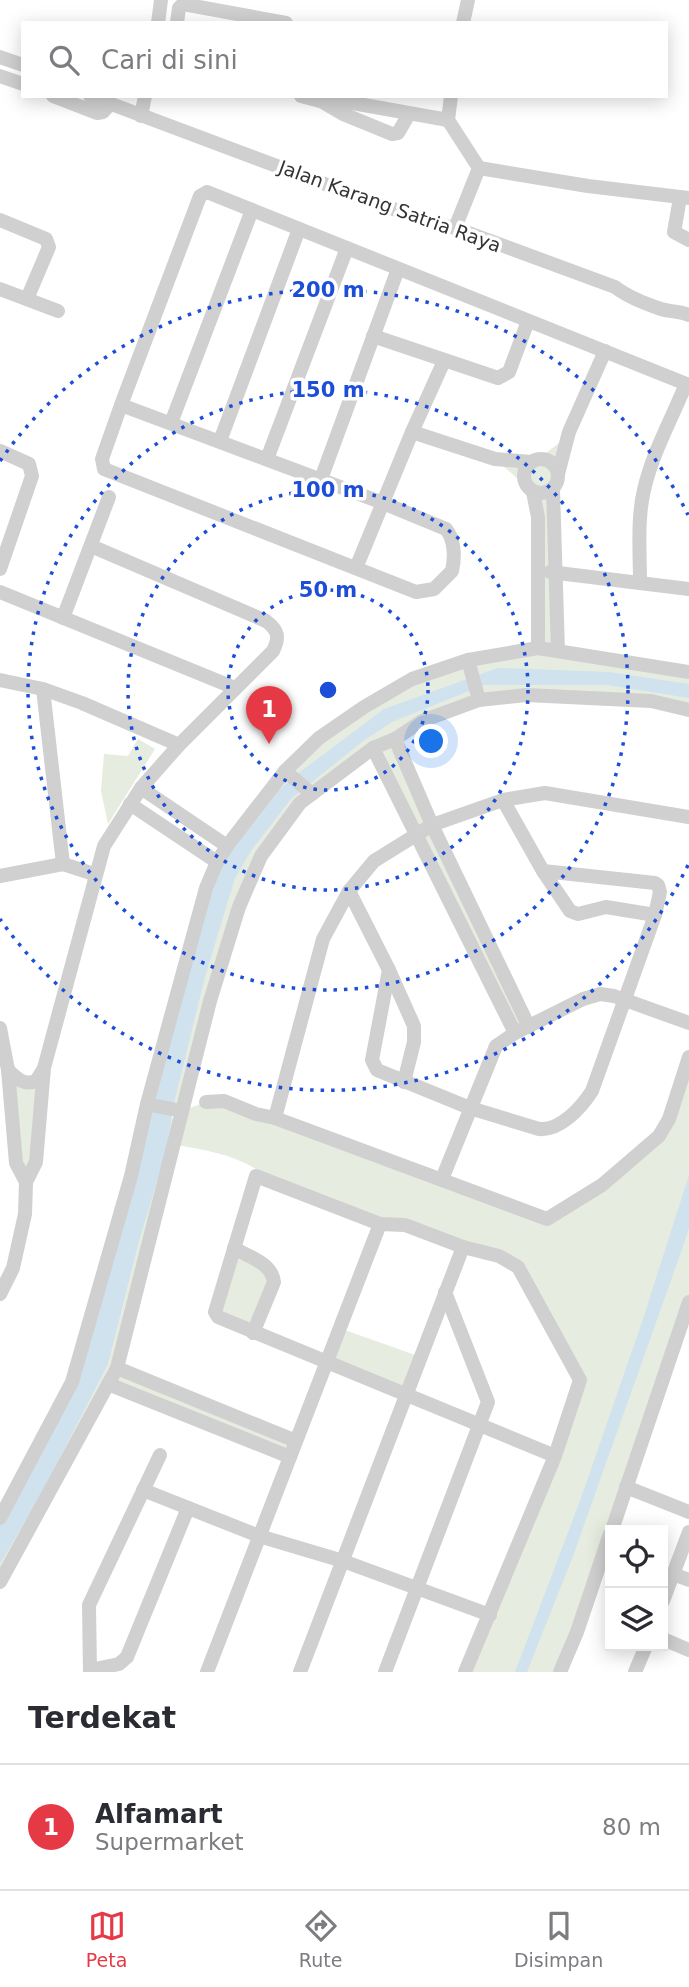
<!DOCTYPE html>
<html lang="id">
<head>
<meta charset="utf-8">
<style>
	body { margin:0; font-family:"DejaVu Sans",sans-serif; background:#f2f2f3; color:#2b2b33 }
	.controls { position:absolute; right:21px; bottom:21px; display:grid; overflow:hidden; border-radius:0px; box-shadow:0 4px 18px #0003 }
	.controls button { width:63px; height:63px; display:grid; place-items:center; padding:0; border:0; border-bottom:2px solid #e1e1e2; background:#fff; color:#2b2b33; font:35px sans-serif }
	.you { position:absolute; left:432px; top:742px; width:24px; height:24px; margin:-18px; border:5px solid #fff; border-radius:50%; background:#1a73e8; box-shadow:0 0 0 10px #1a73e833 }
	.badge { display:grid; place-items:center; width:46px; height:46px; border-radius:50%; background:#e63946; color:#fff; font-size:23px; font-weight:700 }
	.pin { position:absolute; translate:-50% -58px; filter:drop-shadow(0 2px 4px #0008) }
	.pin::after { content:''; position:absolute; top:37px; width:24px; height:21px; background:inherit; clip-path:polygon(0 0,100% 0,50% 100%) }
	.list { margin:0; padding:0; list-style:none }
	h2 { display:flex; justify-content:space-between; align-items:center; height:91px; margin:0; padding:0 28px; font-size:30px }
	h2 small { font-size:23px; font-weight:400; color:#7c7c81 }
	.list li { display:grid; grid-template-columns:46px 1fr auto; gap:21px; align-items:center; box-sizing:border-box; height:126px; padding:0 28px; border-top:2px solid #e1e1e2 }
	.list b { display:block; font-size:26px; white-space:nowrap }
	.list p { margin:0; font-size:23px; white-space:nowrap; color:#7c7c81 }
	.list em { font-size:23px; font-style:normal; color:#7c7c81 }
	.icon { flex:none; width:38px; height:38px; fill:none; stroke:currentColor; stroke-width:2; stroke-linecap:round; stroke-linejoin:round }
	.map { position:relative; flex:none; width:689px; height:1672px; overflow:hidden }
	.search { position:absolute; background:#fff; box-shadow:0 4px 18px #0003; left:21px; right:21px; top:21px; height:77px; display:flex; align-items:center; gap:18px; box-sizing:border-box; padding:0 24px; border-radius:0px; color:#7c7c81; font-size:26px }
	.sheet { height:217px; background:#fff }
	nav { display:flex; justify-content:space-around; align-items:center; box-sizing:border-box; height:98px; border-top:2px solid #e1e1e2; background:#fff; font-size:19px; color:#7c7c81 }
	nav a { display:grid; justify-items:center; gap:4px }
	nav .on { color:#e63946 }
	.map>svg:first-child { display:block }
	.green { fill:#e6ecdf }
	.water { fill:#cfe2ee }
	.lines { fill:none; stroke-linecap:round; stroke-linejoin:round }
	.minor { stroke:#d0d0d0; stroke-width:14 }
	.ring { fill:none; stroke:#1d4ed8; stroke-width:3.5; stroke-dasharray:3.5 7 }
	.labels { text-anchor:middle; dominant-baseline:central; stroke-width:7; stroke-linejoin:round; paint-order:stroke }
	.street-label { font-size:19px; fill:#333; stroke:#fff }
	.centre { fill:#1d4ed8; stroke:#fff; stroke-width:3.5 }
	.ring-label { font-size:21px; text-anchor:middle; font-weight:bold; fill:#1d4ed8; stroke:#fff; stroke-width:7; stroke-linejoin:round; paint-order:stroke }
</style>
</head>
<body>
<div class="map">
<svg width="689" height="1672" viewBox="0 0 689 1672">
	<rect width="100%" height="100%" fill="#fff"/>
	<g class="green">
		<path d="M559 443 557 482 553 489 558 651 689 672V710L651 701 479 700 395 739 529 1027 515 1033 373 748 300 803 261 856 182 1111 206 1102 224 1101 543 1218 659 1136 689 1057V1302L560 1672H465L580 1380 518 1267 256 1176V1169C231 1154 203 1149 174 1145L117 1368 296 1441 290 1457 108 1384 0 1582V1518L56 1413 171 1116 177 1125 181 1111 164 1107 206 888 285 771 412 679 538 648 533 492 495 459C529 462 531 465 559 443Z"/>
		<polygon points="138,739 155,749 108,824 101,791 104,754 128,756"/>
		<polygon points="44,1068 26,1182 8,1070 30,1084"/>
		<polygon points="234,1248 273,1272 253,1333 218,1317"/>
		<polygon points="339,1328 421,1357 406,1395 326,1363"/>
	</g>
	<g class="water">
		<polygon points="498,668 609,672 689,684 689,698 608,685 484,685 392,722 363,741 291,799 251,851 235,878 205,977 174,1103 166,1151 139,1241 108,1364 41,1494 0,1564 0,1522 74,1385 212,889 225,860 279,790 300,772 384,709"/>
		<polygon points="689,1175 689,1228 680,1255 573,1556 527,1672 515,1672 580,1501 642,1322"/>
	</g>
	<g class="lines">
		<g class="minor">
			<polyline points="158,23 161,0"/>
			<polyline points="177,23 179,8 183,4 286,23"/>
			<polyline points="463,23 468,0"/>
			<polyline points="0,57 23,65"/>
			<polyline points="0,76 23,84"/>
			<polyline points="53,96 97,113 103,112 110,104"/>
			<path d="M90 96 357 196 432 223 455 228 615 287C628 297 646 304 661 309 671 312 680 311 689 315"/>
			<polyline points="301,96 320,101 347,102 448,120"/>
			<polyline points="451,96 448,120 479,168 455,228"/>
			<polyline points="321,101 343,114 392,134 398,133 409,114"/>
			<polyline points="141,116 145,96"/>
			<polyline points="479,168 588,186 689,198"/>
			<polyline points="680,198 674,232 689,240"/>
			<polyline points="0,220 46,239 49,247 27,299"/>
			<polyline points="0,289 58,311"/>
			<polyline points="373,336 498,378 509,372 528,321"/>
			<path d="M121 405 383 503 446 529C455 540 455 558 452 571L434 589 416 592 104 469 102 459 121 405 200 196 207 192 689 385"/>
			<polyline points="171,423 252,210"/>
			<polyline points="412,432 495,459 531,462"/>
			<polyline points="220,441 299,229"/>
			<polyline points="0,451 29,464 32,476 0,569"/>
			<circle cx="541" cy="476" r="17"/>
			<polyline points="267,459 347,248"/>
			<polyline points="558,474 569,432 605,351"/>
			<polyline points="321,479 398,269"/>
			<polyline points="553,489 558,651"/>
			<polyline points="533,492 538,517 538,648"/>
			<polyline points="356,568 412,432 444,361"/>
			<polyline points="550,572 689,589"/>
			<path d="M640 583C640 553 637 519 644 490 652 454 672 418 686 384"/>
			<polyline points="0,592 235,688"/>
			<polyline points="63,618 109,497"/>
			<polyline points="468,660 479,700"/>
			<polyline points="0,680 43,689 82,703 179,745"/>
			<polyline points="43,689 63,864"/>
			<polyline points="395,739 432,825 529,1027"/>
			<polyline points="373,748 515,1033"/>
			<polyline points="285,771 312,794"/>
			<polyline points="141,788 227,846"/>
			<polyline points="503,800 543,871 570,911 578,914 606,907 655,915"/>
			<polyline points="130,804 217,862"/>
			<polyline points="0,876 63,864 94,874"/>
			<polyline points="349,891 389,970 414,1026 414,1042 404,1082"/>
			<path d="M389 970 372 1060 377 1070 470 1108 539 1129C560 1131 581 1108 592 1091L655 915 660 892 658 885 655 883 543 871"/>
			<polyline points="0,1028 8,1070 16,1163 26,1182"/>
			<path d="M8 1070C16 1078 24 1086 36 1081L43 1070"/>
			<polyline points="206,1102 224,1101 256,1114 275,1118 547,1219 602,1185 659,1136 669,1119 689,1057"/>
			<polyline points="147,1104 181,1111"/>
			<polyline points="275,1118 323,939 349,891 374,861 432,825 503,800 545,793 689,817"/>
			<polyline points="442,1179 496,1046 515,1033 583,999 600,994 614,996 689,1023"/>
			<path d="M234 1248C249 1257 272 1263 274 1282L253 1333"/>
			<path d="M0 1294 13 1268 25 1214 26 1182 36 1162 44 1068 104 846 141 788 179 745 273 651C280 637 278 630 266 621L91 546"/>
			<polyline points="117,1368 296,1441"/>
			<polyline points="108,1384 290,1457"/>
			<polyline points="626,1487 689,1512"/>
			<polyline points="143,1490 259,1536 343,1561 490,1615"/>
			<polyline points="0,1518 72,1382 131,1176 147,1104 206,888 217,862 227,846 285,771 319,738 364,707 412,679 468,660 538,648 689,672"/>
			<polyline points="612,1530 689,1302"/>
			<polyline points="673,1574 689,1580"/>
			<polyline points="0,1582 117,1368 210,1001 239,907 261,856 300,803 373,748 395,739 422,721 479,700 526,695 651,701 689,710"/>
			<polyline points="663,1601 689,1532"/>
			<polyline points="663,1639 689,1650"/>
			<polyline points="90,1670 119,1664 127,1657 188,1508"/>
			<polyline points="90,1672 89,1605 160,1455"/>
			<polyline points="207,1672 380,1224"/>
			<polyline points="300,1672 463,1247"/>
			<polyline points="385,1672 488,1402 445,1292"/>
			<polyline points="465,1672 555,1456 580,1380 518,1267 499,1256 463,1247 405,1225 380,1224 256,1176 215,1312 218,1317 555,1456"/>
			<polyline points="560,1672 577,1632 610,1534"/>
			<polyline points="635,1672 646,1646"/>
		</g>
	</g>
	<g class="ring">
		<circle cx="328" cy="690" r="100"/>
		<circle cx="328" cy="690" r="200"/>
		<circle cx="328" cy="690" r="300"/>
		<path d="M688 865A400 400 0 0 1 0 919M0 461A400 400 0 0 1 688 515"/>
	</g>
	<g class="labels">
		<g class="street-label">
			<text transform="translate(390 206) rotate(20)">Jalan Karang Satria Raya</text>
		</g>
	</g>
	<circle cx="328" cy="690" r="10" class="centre"/>
	<g class="ring-label">
		<text x="328" y="297">200 m</text>
		<text x="328" y="397">150 m</text>
		<text x="328" y="497">100 m</text>
		<text x="328" y="597">50 m</text>
	</g>
</svg>
<div class="controls">
<button><svg class="icon" aria-label="locate" viewBox="0 0 24 24"><circle cx="12" cy="12" r="6"/><path d="M12 2v4M12 18v4M2 12h4M18 12h4"/></svg></button>
<button><svg class="icon" aria-label="layers" viewBox="0 0 24 24"><path d="M12 4l9 5-9 5-9-5zM3 14l9 5 9-5"/></svg></button>
</div>
<div class="you"></div>
<div class="pin badge" style="left:269px;top:744px">1</div>
<div class="search"><svg class="icon" aria-label="search" viewBox="0 0 24 24"><circle cx="10" cy="10" r="6"/><path d="M15 15l6 6"/></svg>Cari di sini</div>
</div>
<section class="sheet">
<h2>Terdekat<small></small></h2>
<ul class="list">
<li><span class="badge">1</span><div><b>Alfamart</b><p>Supermarket</p></div><em>80 m</em></li>
</ul>
</section>
<nav>
<a class="on"><svg class="icon" aria-label="map" viewBox="0 0 24 24"><path d="M3 6l6-2 6 2 6-2v14l-6 2-6-2-6 2zM9 4v14M15 6v14"/></svg>Peta</a>
<a><svg class="icon" aria-label="directions" viewBox="0 0 24 24"><path d="M12 3l9 9-9 9-9-9zM9 14v-3h6M13 9l2 2-2 2"/></svg>Rute</a>
<a><svg class="icon" aria-label="saved" viewBox="0 0 24 24"><path d="M7 4h10v16l-5-4-5 4z"/></svg>Disimpan</a>
</nav>
</body>
</html>
